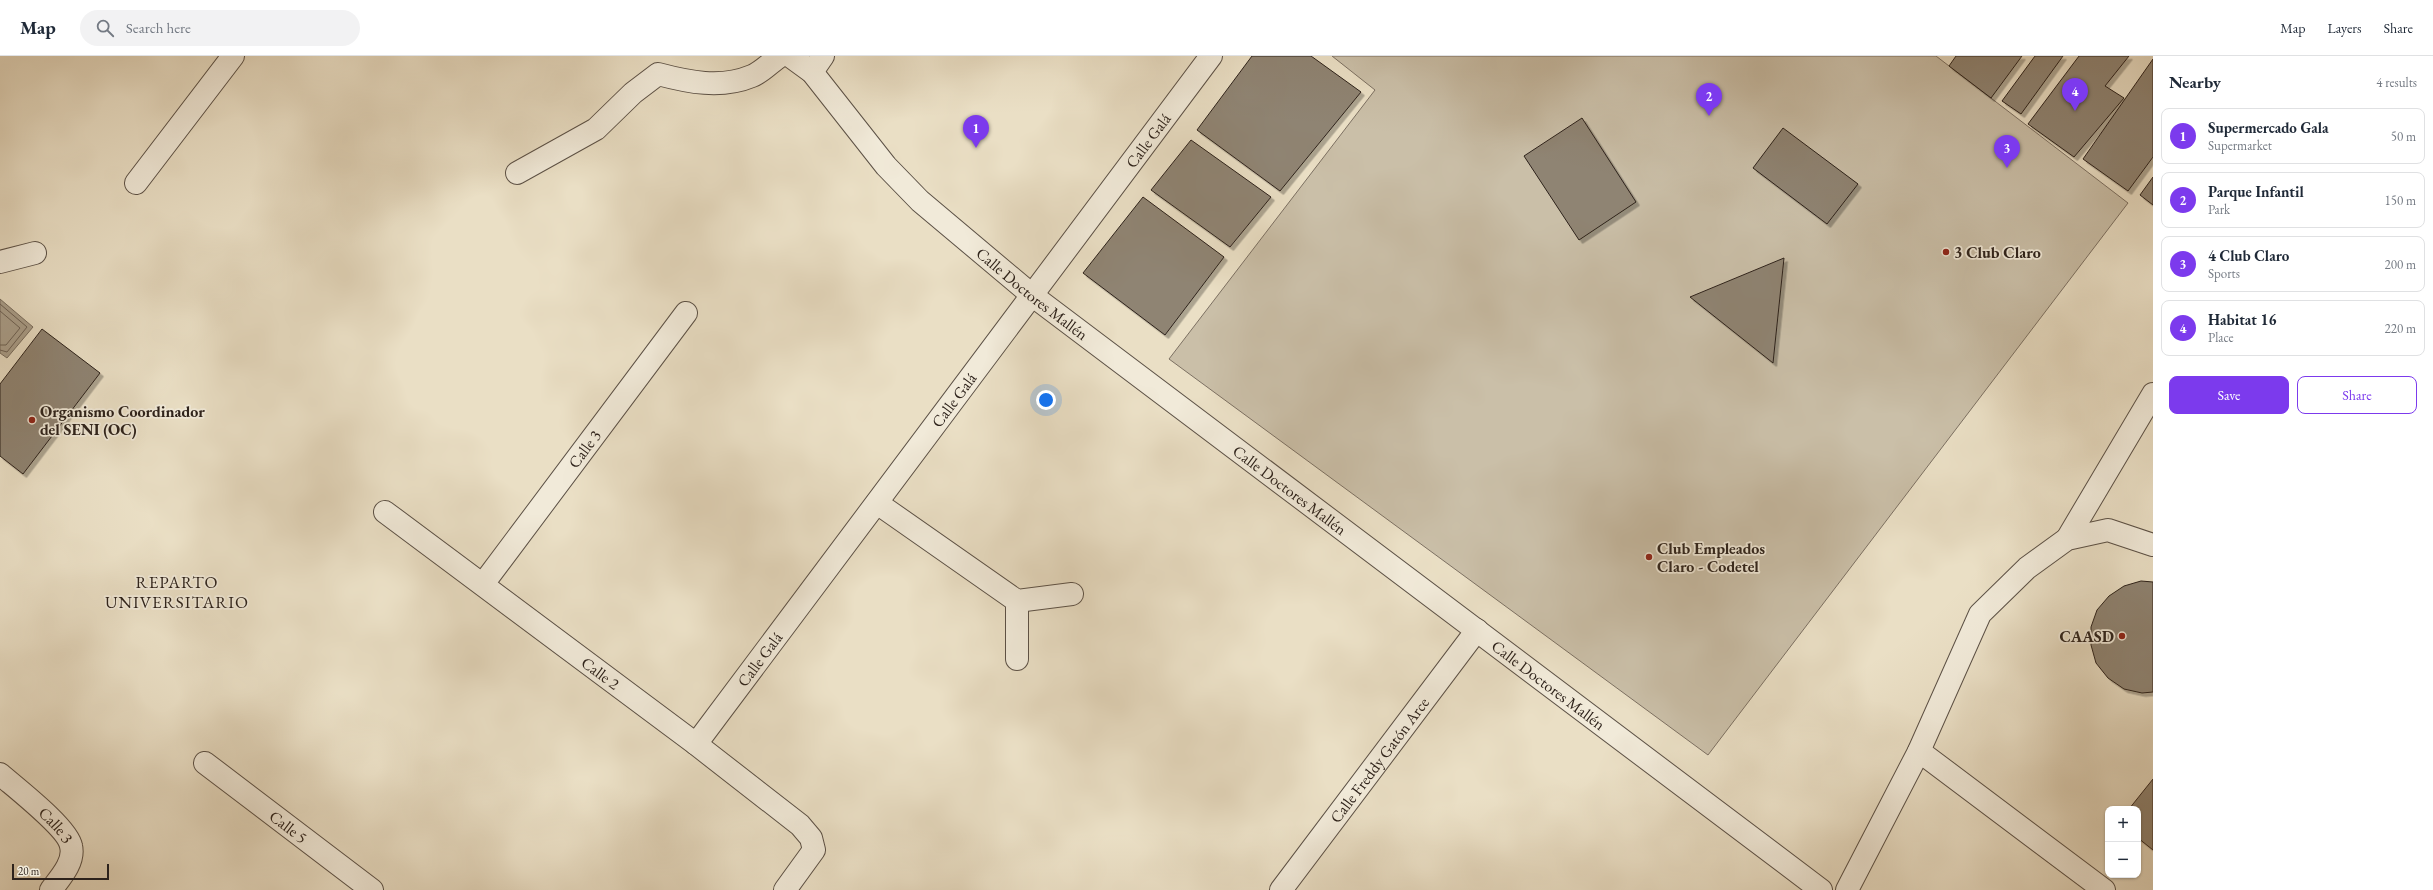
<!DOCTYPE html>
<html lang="en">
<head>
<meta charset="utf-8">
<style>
	body { margin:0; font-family:"EB Garamond",serif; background:#f2f2f3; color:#1f2937 }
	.controls { position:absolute; right:12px; bottom:12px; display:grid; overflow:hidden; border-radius:8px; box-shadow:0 1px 3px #0004 }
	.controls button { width:36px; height:36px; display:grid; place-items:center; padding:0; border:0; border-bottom:1px solid #e0e1e3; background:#fff; color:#1f2937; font:20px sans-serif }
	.scale { position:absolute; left:12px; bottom:10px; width:97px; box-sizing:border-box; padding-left:4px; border:2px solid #2d221b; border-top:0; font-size:11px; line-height:14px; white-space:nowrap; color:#2d221b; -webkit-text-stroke:3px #f1ead9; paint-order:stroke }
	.you { position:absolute; left:1046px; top:344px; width:14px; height:14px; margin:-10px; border:3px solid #fff; border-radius:50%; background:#1a73e8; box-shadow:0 0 0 6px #1a73e833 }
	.badge { display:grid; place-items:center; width:26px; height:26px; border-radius:50%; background:#7c3aed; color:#fff; font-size:13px; font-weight:700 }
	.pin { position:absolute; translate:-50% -33px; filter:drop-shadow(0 1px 2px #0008) }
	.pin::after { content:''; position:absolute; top:21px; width:14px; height:12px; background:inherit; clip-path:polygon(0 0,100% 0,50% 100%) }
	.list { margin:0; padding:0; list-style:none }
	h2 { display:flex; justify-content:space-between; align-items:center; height:52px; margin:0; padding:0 16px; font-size:17px }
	h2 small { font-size:13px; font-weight:400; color:#747a83 }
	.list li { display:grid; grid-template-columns:26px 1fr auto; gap:12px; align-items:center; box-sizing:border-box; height:56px; margin:0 8px 8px; padding:0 8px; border:1px solid #e0e1e3; border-radius:8px }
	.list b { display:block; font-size:15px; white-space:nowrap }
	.list p { margin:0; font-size:13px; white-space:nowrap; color:#747a83 }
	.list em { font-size:13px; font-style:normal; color:#747a83 }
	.actions { display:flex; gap:8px; padding:12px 16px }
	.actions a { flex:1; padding:9px 0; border:1px solid #7c3aed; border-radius:8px; text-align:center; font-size:14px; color:#7c3aed }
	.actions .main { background:#7c3aed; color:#fff }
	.icon { flex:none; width:22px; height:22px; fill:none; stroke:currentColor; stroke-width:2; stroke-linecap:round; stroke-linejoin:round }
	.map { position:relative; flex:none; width:2153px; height:834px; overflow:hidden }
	header { display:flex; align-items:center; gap:24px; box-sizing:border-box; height:56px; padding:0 20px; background:#fff; border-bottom:1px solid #e0e1e3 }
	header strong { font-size:19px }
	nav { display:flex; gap:22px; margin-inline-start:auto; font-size:14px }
	.search { width:280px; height:36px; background:#f2f2f3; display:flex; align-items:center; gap:10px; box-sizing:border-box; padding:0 14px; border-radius:22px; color:#747a83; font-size:15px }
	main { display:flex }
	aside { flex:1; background:#fff }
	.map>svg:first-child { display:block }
	.green { fill:#cabfa8; stroke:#7c7062 }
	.water { fill:#aa9f8b; stroke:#786d5e }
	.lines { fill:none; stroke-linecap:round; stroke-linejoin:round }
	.shore { stroke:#6c6053; stroke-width:1 }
	.building { fill:#8f8473; stroke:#2d221b; filter:url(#shadow) }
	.minor-casing { stroke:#5c5146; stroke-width:24 }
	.minor { stroke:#f1ead9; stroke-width:22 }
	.poi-dot { fill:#8f2418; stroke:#f1ead9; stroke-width:1.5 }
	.labels { text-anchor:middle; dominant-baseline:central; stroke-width:3.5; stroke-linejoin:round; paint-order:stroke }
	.street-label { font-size:16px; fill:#2d221b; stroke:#f1ead9 }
	.poi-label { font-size:16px; font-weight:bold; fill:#2d221b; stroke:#f1ead9; text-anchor:start }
	.neighbourhood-label { font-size:17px; letter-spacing:1px; fill:#2d221b; stroke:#f1ead9 }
</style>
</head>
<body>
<header>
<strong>Map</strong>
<div class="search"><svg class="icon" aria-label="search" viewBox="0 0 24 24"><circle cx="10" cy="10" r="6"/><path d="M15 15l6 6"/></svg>Search here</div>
<nav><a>Map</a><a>Layers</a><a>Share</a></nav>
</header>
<main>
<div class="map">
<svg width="2153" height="834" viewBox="0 0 2153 834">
	<defs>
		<filter id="shadow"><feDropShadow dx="3.5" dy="3.5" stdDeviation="0" flood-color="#0004"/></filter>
	</defs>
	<rect width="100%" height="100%" fill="#eadfc5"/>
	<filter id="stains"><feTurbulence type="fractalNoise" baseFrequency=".005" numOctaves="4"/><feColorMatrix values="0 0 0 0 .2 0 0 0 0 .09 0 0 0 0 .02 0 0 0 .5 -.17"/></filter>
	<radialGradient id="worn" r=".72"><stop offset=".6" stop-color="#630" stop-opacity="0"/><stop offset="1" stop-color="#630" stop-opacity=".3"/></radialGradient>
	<polygon class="green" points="1332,0 1936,0 2128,147 1708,699 1169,303 1375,34"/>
	<polygon class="water" points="0,243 33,271 7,302 0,297"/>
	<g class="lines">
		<g class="shore">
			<polyline points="0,248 27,271 7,296 0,294"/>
			<polyline points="0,255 20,272 6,289 0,289"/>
		</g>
	</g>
	<g class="building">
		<polygon points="1252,0 1311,0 1361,36 1280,135 1197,74"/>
		<polygon points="1956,0 2022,0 1991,42 1949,10"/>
		<polygon points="2035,0 2063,0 2021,58 2002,45"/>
		<polygon points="2079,0 2129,0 2105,30 2124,42 2074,101 2028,68"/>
		<polygon points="2153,3 2153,101 2128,135 2083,103"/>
		<polygon points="1582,62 1636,146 1579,184 1524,100"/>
		<polygon points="1783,72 1858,128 1827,168 1753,112"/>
		<polygon points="1191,84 1271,141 1230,191 1151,134"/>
		<polygon points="2153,121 2153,149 2140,139"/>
		<polygon points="1143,141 1224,201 1165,279 1083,217"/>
		<polygon points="1784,202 1773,307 1690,241"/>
		<polygon points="42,273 100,317 23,418 0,400 0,328"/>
		<polygon points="2141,525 2153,526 2153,636 2142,637 2124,633 2108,622 2096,607 2091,589 2091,571 2097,554 2109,540 2124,530"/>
		<polygon points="2153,723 2153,794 2138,782 2138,753 2129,753"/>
	</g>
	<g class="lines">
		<g class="minor-casing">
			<g id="minor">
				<path id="s1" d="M790 0 812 16 886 110 920 145 1033 240 1821 834"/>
				<polyline points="812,16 823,0"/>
				<path d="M517 117 596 73 633 37 658 18C688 26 721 33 752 20 762 16 771 6 780 0"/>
				<polyline points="136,127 233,0"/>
				<polyline points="0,206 35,197"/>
				<polyline points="877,447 1017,545 1072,538"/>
				<path id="s2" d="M385 456 696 688 800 769 811 782 814 794 785 834"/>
				<polyline points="2067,483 2153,338"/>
				<path id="s3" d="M483 528 686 257"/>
				<polyline points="1017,545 1017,603"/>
				<path id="s4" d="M696 688 1211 0"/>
				<polyline points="1919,695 2104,834"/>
				<path id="s5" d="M205 707 372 834"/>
				<path id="s6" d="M0 718C16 732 68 772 71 790 75 806 60 822 51 834"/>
				<path id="s7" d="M1281 834 1477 574"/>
				<polyline points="1847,834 1919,695 1980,558 2027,512 2067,483 2108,474 2153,489"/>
			</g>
		</g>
		<use href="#minor" class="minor"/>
	</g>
	<g class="poi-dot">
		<circle cx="1946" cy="196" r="4"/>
		<circle cx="32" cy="364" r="4"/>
		<circle cx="1649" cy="501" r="4"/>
		<circle cx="2122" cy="580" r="4"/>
	</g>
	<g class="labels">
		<g class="street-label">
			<text stroke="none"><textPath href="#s4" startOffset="754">Calle Galá</textPath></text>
			<text stroke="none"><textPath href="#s1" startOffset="341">Calle Doctores Mallén</textPath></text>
			<text stroke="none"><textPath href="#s4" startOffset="430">Calle Galá</textPath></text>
			<text stroke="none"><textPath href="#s3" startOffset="169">Calle 3</textPath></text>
			<text stroke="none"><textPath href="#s1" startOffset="665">Calle Doctores Mallén</textPath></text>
			<text stroke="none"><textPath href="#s4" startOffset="106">Calle Galá</textPath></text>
			<text stroke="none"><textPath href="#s2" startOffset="269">Calle 2</textPath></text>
			<text stroke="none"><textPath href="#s1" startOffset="989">Calle Doctores Mallén</textPath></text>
			<text stroke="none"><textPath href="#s7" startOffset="163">Calle Freddy Gatón Arce</textPath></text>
			<text stroke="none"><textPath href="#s6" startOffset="76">Calle 3</textPath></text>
			<text stroke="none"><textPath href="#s5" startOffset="105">Calle 5</textPath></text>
		</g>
		<g class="poi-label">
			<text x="1954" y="196">3 Club Claro</text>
			<text x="40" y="355">Organismo Coordinador<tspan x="40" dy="18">del SENI (OC)</tspan></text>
			<text x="1657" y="492">Club Empleados<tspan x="1657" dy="18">Claro - Codetel</tspan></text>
			<text x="2114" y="580" text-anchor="end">CAASD</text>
		</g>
		<g class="neighbourhood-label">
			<text x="177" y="526">REPARTO<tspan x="177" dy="20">UNIVERSITARIO</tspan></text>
		</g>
	</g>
	<rect width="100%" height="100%" filter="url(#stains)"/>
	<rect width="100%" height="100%" fill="url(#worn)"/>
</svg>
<div class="controls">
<button>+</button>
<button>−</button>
</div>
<div class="scale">20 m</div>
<div class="you"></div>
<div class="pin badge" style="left:976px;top:92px">1</div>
<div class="pin badge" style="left:1709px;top:60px">2</div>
<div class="pin badge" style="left:2007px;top:112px">3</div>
<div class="pin badge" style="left:2075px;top:55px">4</div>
</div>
<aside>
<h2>Nearby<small>4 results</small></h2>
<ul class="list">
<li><span class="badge">1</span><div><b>Supermercado Gala</b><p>Supermarket</p></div><em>50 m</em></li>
<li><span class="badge">2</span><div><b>Parque Infantil</b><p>Park</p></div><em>150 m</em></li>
<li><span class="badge">3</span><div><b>4 Club Claro</b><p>Sports</p></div><em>200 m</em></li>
<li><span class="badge">4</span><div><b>Habitat 16</b><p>Place</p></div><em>220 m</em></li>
</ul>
<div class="actions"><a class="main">Save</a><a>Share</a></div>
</aside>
</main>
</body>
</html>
